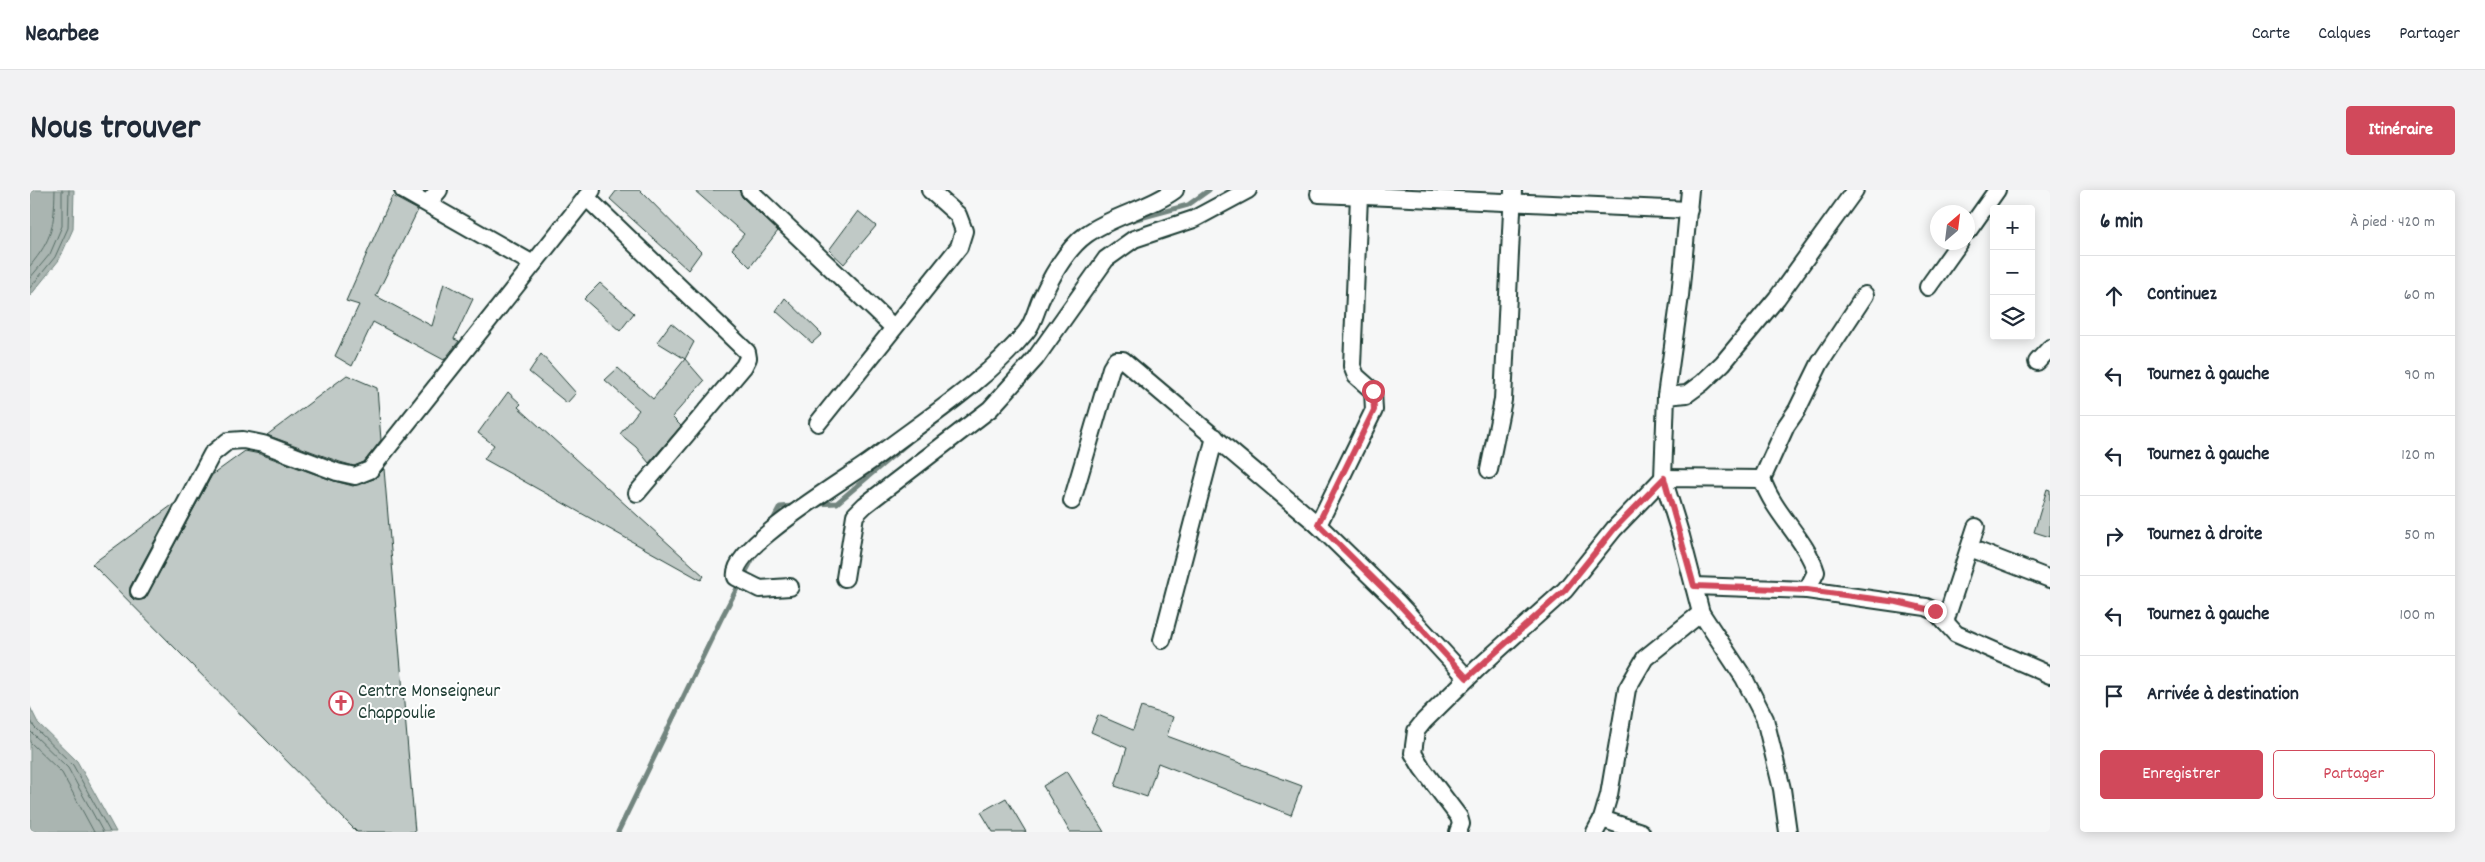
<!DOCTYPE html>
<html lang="fr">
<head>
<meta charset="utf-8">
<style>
	body { margin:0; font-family:Dekko,sans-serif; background:#f2f2f3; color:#1f2937 }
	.controls { position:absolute; right:15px; top:15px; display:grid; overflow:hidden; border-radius:5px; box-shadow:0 2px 12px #0003 }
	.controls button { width:45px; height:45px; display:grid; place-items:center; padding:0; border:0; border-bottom:1px solid #e0e1e3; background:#fff; color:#1f2937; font:25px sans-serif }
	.compass { position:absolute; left:1900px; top:15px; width:45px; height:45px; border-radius:50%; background:#fff; box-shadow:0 2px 12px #0003; rotate:28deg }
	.stop { position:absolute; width:15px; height:15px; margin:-11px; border:4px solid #d1495b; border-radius:50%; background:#fff }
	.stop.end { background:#d1495b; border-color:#fff; box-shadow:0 1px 5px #0008 }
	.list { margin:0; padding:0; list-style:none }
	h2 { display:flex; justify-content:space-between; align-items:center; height:65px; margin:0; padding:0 20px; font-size:21px }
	h2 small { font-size:16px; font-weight:400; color:#747a83 }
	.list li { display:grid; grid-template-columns:32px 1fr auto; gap:15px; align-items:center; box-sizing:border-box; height:80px; padding:0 20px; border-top:1px solid #e0e1e3 }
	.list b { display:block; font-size:19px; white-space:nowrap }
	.list em { font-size:16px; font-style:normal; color:#747a83 }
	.actions { display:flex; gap:10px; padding:15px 20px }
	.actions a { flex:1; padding:11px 0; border:1px solid #d1495b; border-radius:5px; text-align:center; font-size:18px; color:#d1495b }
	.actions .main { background:#d1495b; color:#fff }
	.icon { flex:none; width:28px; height:28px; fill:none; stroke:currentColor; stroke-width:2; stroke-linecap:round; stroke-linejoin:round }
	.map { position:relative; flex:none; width:2020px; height:642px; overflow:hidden; border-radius:5px }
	header { display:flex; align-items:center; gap:30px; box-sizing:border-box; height:70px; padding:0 25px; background:#fff; border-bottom:1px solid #e0e1e3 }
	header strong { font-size:24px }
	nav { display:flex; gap:28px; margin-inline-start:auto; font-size:18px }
	.intro { display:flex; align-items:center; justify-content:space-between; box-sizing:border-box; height:120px; padding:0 30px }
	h1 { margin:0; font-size:35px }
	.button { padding:12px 22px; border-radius:5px; background:#d1495b; color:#fff; font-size:18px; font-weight:700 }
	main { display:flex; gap:30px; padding:0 30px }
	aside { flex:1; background:#fff; border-radius:5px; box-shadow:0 2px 12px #0003 }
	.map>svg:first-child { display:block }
	.water { fill:#aab5b1; stroke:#72857f }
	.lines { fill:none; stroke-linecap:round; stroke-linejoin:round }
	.shore { stroke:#576d66; stroke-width:1 }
	.stream { stroke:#72857f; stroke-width:5 }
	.building { fill:#c0c9c6; stroke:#1f3d34 }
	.minor-casing { stroke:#1f3d34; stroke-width:20 }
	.minor { stroke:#fff; stroke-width:16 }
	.route { stroke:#d1495b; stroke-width:6 }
	.labels { text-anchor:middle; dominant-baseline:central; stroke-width:4; stroke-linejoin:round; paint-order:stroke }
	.poi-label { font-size:19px; fill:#1f3d34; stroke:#fff; text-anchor:start }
</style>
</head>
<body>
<header>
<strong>Nearbee</strong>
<nav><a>Carte</a><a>Calques</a><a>Partager</a></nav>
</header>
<div class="intro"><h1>Nous trouver</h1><a class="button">Itinéraire</a></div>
<main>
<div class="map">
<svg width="2020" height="642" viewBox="0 0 2020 642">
	<rect width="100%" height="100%" fill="#f6f7f7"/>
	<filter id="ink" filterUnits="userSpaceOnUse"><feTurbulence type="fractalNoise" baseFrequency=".02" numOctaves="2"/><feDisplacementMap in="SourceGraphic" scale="10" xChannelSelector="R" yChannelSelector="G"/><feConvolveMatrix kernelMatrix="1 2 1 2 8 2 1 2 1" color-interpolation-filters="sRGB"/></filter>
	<g filter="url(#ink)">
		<g class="water">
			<polygon points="0,0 44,0 43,39 29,70 0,106"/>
			<polygon points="0,517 8,533 47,571 86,642 0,642"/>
		</g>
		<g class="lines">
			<g class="shore">
				<path d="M0 76C23 48 24 36 25 0"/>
				<polyline points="0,88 20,64 32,36 32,0"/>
				<polyline points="0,98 25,67 38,38 39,0"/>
				<polyline points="0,528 4,537 43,575 80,642"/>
				<polyline points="0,541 38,578 73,642"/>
				<polyline points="0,552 32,583 64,642"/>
			</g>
			<g class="stream">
				<polyline points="1099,31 1158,15 1179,0"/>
				<polyline points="785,314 807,313 879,252"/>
				<polyline points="742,332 750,317 764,316"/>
				<polyline points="588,642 692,427 724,366"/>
			</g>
		</g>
		<g class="building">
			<polygon points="587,0 610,0 671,62 658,80 580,9"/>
			<polygon points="664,0 709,0 712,7 748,41 720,77 702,59 714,44"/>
			<polygon points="362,6 388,20 346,106 402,136 414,93 443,109 424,149 429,151 414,170 343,132 322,176 305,166 329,115 316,111"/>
			<polygon points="828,21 846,36 814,74 799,60"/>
			<polygon points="570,93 604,123 590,141 554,109"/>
			<polygon points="755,108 792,144 782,153 746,121"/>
			<polygon points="641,133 664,152 655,169 627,152"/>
			<polygon points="511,164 546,203 537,213 499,182"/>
			<polygon points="655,169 674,191 642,227 651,236 619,273 606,257 590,244 609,220 575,190 588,178 623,209"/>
			<polygon points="317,185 347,198 351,250 334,272 324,276 310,272 237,245"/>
			<polygon points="478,202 491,214 488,217 674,386 671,390 454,269 464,255 448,243"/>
			<polygon points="215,261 230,264 304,291 323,296 344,289 354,279 385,642 327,642 62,374 145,313 100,397 100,406 104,410 115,409 182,285"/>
			<polygon points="2017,299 2020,300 2020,347 2004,342"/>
			<polygon points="1111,517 1143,527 1137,546 1272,596 1261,625 1128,573 1117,607 1085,596 1097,558 1061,542 1068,525 1103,540"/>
			<polygon points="1037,581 1074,642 1040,642 1013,596"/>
			<polygon points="976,608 996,642 963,642 951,622"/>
		</g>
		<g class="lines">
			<g class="minor-casing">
				<g id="minor">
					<polyline points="373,0 503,74"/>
					<polyline points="719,0 863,137"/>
					<polyline points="1660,0 1650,106 1636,206 1633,288 1651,346 1671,423 1714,488 1735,529 1752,599 1758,642"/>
					<polyline points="1289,4 1659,20"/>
					<polyline points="556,7 717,162 718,168 714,176 607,303"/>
					<polyline points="398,13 409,0"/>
					<polyline points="1938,41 1967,0"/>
					<polyline points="1898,97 1930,52"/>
					<polyline points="2007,172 2020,158"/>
					<polyline points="1636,206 1657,204 1672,193 1693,173 1747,108 1825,0"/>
					<polyline points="788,233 929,57 934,41 928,25 900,0"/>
					<polyline points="1459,280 1473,210 1483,0"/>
					<polyline points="1042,311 1081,178 1086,170 1093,170 1288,335 1366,411 1437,488"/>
					<polyline points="1288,335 1344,220 1343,201 1326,186 1322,176 1329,6"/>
					<polyline points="1940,358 2020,389"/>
					<polyline points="815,388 825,325 835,315 960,219 1005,169 1076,69 1104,49 1164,29 1218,0"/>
					<polyline points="1664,396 1777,400 1896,417 1905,421 1926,444 2020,485"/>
					<path d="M760 397 730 399 706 387C699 357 822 286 846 267 897 228 955 192 996 142 1003 134 1006 121 1010 111 1020 89 1037 58 1057 44 1084 25 1119 19 1145 0"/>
					<path d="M1777 400 1786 382C1776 349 1744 324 1732 289L1756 236 1767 220 1790 173 1835 105"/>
					<polyline points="109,401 182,264 198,251 213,250 233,254 307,282 325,286 340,280 562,0"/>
					<polyline points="1915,432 1946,337"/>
					<polyline points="1132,450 1185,247"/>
					<polyline points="1572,629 1611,642"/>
					<polyline points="1428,642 1431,634 1429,627 1392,578 1383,563 1386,541 1394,531 1448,478 1535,400 1584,339 1633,288 1732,289"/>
					<polyline points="1565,642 1572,629 1579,605 1597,499 1615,468 1671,423"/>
				</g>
			</g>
			<use href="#minor" class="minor"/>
		</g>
	</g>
	<g class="lines" filter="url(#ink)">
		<polyline class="route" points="1343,201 1344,220 1288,334 1366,411 1437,488 1535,400 1584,339 1634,288 1664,396 1777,400 1867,412 1905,421"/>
	</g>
	<defs>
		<g id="church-ring" transform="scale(1.25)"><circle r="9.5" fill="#fff" stroke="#d1495b" stroke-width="1.5"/><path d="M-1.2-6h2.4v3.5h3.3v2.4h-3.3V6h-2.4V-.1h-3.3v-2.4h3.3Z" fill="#d1495b"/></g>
	</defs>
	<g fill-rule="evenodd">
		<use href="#church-ring" x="311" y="513"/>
	</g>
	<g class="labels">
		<g class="poi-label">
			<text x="328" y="502">Centre Monseigneur<tspan x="328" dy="22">Chappoulie</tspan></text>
		</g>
	</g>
</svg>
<div class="controls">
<button>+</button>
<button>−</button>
<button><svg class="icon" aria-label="layers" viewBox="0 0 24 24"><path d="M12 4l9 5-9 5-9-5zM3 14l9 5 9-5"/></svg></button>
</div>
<svg class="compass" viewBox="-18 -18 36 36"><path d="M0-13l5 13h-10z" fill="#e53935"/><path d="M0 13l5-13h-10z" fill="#747a83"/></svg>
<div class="stop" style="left:1343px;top:201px"></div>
<div class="stop end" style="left:1905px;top:421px"></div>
</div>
<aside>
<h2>6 min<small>À pied · 420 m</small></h2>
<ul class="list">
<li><svg class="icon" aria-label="ahead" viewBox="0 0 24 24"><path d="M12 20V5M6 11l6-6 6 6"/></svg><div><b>Continuez</b></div><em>60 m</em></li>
<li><svg class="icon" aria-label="left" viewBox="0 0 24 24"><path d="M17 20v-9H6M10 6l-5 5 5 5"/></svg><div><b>Tournez à gauche</b></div><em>90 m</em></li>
<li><svg class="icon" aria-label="left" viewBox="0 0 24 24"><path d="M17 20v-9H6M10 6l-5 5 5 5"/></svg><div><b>Tournez à gauche</b></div><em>120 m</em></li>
<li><svg class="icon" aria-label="right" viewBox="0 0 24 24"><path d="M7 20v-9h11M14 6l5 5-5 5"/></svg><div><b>Tournez à droite</b></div><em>50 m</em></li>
<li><svg class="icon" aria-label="left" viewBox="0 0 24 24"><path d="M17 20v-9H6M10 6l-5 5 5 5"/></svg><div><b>Tournez à gauche</b></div><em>100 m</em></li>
<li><svg class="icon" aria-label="arrive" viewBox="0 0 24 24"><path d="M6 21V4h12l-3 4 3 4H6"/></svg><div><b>Arrivée à destination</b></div></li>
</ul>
<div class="actions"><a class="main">Enregistrer</a><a>Partager</a></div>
</aside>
</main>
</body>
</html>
